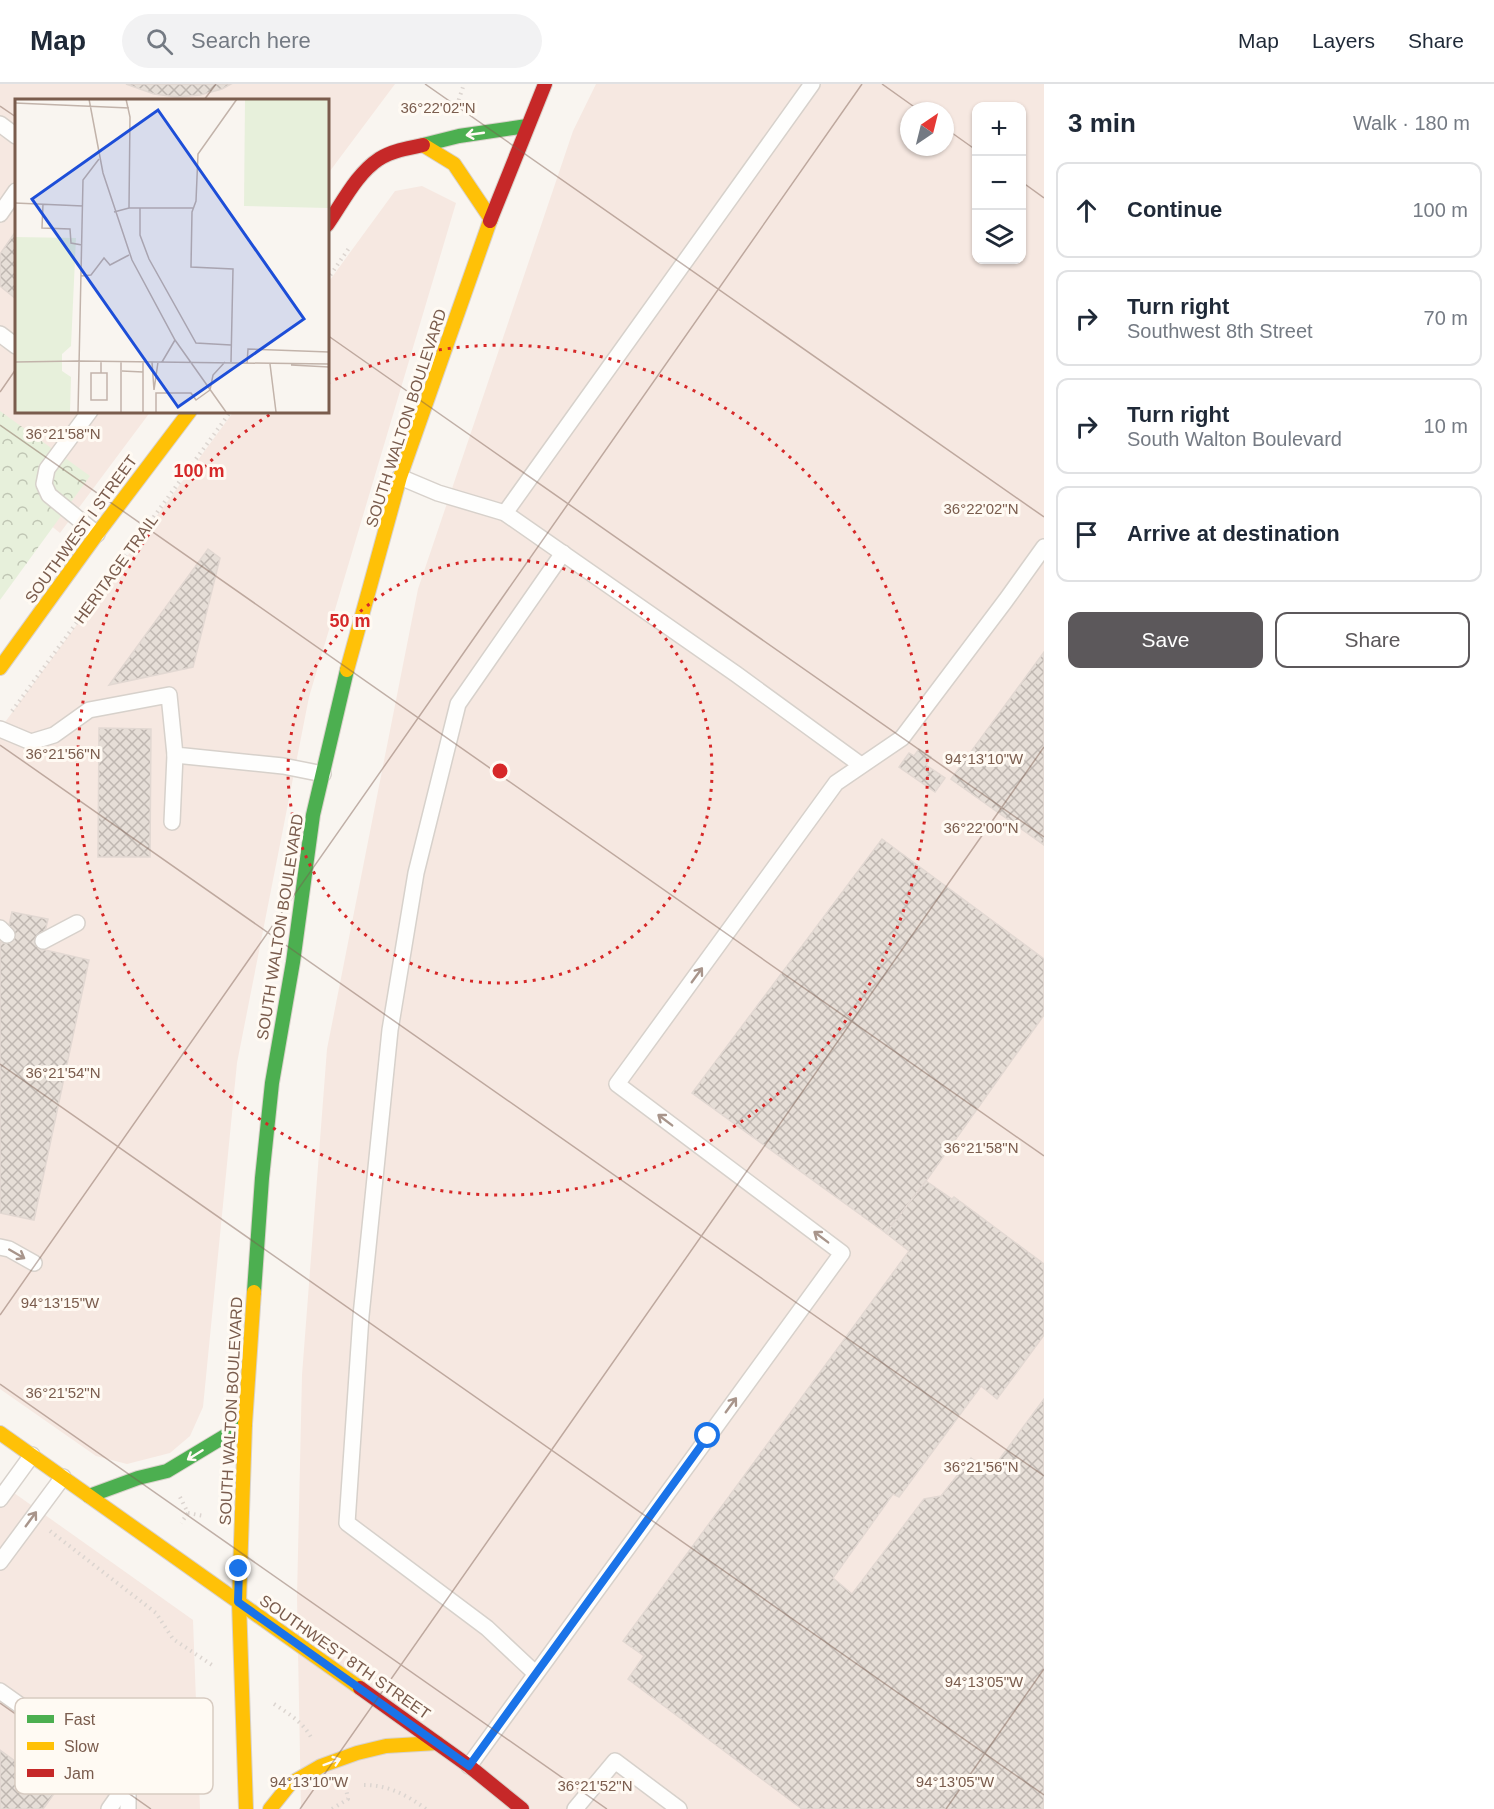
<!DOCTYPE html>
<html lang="en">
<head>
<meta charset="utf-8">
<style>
	body { margin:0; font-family:Arial,sans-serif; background:#f2f2f3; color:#1f2937 }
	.controls { position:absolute; right:18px; top:18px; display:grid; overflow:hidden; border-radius:12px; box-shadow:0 2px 4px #0004 }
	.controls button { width:54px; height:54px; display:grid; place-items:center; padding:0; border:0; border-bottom:2px solid #e0e1e3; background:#fff; color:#1f2937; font:30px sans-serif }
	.compass { position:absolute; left:900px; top:18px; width:54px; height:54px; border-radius:50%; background:#fff; box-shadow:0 2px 4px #0004; rotate:35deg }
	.stop { position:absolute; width:18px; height:18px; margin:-14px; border:4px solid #1a73e8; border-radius:50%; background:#fff }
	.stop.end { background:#1a73e8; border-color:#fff; box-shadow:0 2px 6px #0008 }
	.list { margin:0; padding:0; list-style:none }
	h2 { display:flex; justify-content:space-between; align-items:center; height:78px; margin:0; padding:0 24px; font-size:26px }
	h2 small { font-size:20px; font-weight:400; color:#747a83 }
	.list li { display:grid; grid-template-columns:39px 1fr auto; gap:18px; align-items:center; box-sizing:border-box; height:96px; margin:0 12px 12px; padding:0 12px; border:2px solid #e0e1e3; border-radius:12px }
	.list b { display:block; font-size:22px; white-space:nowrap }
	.list p { margin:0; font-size:20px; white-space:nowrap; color:#747a83 }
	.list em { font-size:20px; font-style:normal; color:#747a83 }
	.actions { display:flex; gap:12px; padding:18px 24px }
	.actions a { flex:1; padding:14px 0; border:2px solid #5c585b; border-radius:12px; text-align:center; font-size:21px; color:#5c585b }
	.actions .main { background:#5c585b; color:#fff }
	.icon { flex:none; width:33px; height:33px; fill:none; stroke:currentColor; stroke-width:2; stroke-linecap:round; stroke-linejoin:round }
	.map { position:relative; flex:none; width:1044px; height:1725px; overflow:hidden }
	header { display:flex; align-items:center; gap:36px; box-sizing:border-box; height:84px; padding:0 30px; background:#fff; border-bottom:2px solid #e0e1e3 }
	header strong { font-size:28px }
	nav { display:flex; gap:33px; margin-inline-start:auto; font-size:21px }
	.search { width:420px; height:54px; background:#f2f2f3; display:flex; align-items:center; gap:15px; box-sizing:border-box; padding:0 21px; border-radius:33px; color:#747a83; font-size:22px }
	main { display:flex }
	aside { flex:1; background:#fff }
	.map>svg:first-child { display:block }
	.commercial { fill:#f6e8e1; fill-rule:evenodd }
	.park { fill:url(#park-crowns) }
	.building { fill:url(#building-cross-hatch); stroke:#e2d8d2; stroke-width:1.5 }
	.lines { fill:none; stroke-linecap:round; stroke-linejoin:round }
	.lane-casing { stroke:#d7d1cb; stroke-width:18 }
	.fast-casing { stroke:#d9d2cb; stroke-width:16 }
	.slow-casing { stroke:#d9d2cb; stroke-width:16 }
	.jam-casing { stroke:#d9d2cb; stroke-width:16 }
	.path { stroke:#dcd5d0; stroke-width:4; stroke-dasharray:1.5 4.5; stroke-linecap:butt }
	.lane { stroke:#fefefd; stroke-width:15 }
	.fast { stroke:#4caf50; stroke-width:14 }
	.slow { stroke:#ffc107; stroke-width:14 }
	.jam { stroke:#c62828; stroke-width:14 }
	.oneway { stroke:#fffaf3 }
	.oneway2 { stroke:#a8958b }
	.route { stroke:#1a73e8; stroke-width:8 }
	.ticks { fill:none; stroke:#7a5c4d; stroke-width:1.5; stroke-opacity:0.45 }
	.ring { fill:none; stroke:#d62828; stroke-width:3; stroke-dasharray:3 6 }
	.labels { text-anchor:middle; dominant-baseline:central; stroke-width:6; stroke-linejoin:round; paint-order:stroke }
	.street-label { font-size:16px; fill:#7a5c4d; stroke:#fffaf3 }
	.inset-road { fill:none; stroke:#c2b3aa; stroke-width:1.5 }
	.view { fill:#1d4ed8; fill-opacity:0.15; stroke:#1d4ed8; stroke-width:3 }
	.inset-edge { fill:none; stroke:#7a5c4d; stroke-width:3 }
	.key { fill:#fffaf3; stroke:#d7cbc1; stroke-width:1.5 }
	.key-label { font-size:16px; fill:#7a5c4d }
	.ticks-label { font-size:15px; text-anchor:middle; fill:#7a5c4d; stroke:#fffaf3; stroke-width:6; stroke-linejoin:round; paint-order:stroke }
	.centre { fill:#d62828; stroke:#fffaf3; stroke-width:3 }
	.ring-label { font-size:18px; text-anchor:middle; font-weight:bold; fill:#d62828; stroke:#fffaf3; stroke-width:6; stroke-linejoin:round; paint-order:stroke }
</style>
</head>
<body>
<header>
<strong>Map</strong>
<div class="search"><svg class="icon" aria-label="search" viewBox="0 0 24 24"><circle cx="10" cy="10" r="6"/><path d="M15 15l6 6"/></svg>Search here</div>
<nav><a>Map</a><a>Layers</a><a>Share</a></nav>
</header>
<main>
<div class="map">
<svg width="1044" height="1725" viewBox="0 0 1044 1725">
	<defs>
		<pattern id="park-crowns" width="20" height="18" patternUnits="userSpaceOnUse" patternTransform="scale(1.5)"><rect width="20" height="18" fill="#e7f0db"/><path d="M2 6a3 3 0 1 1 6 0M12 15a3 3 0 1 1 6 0" fill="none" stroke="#c0c6b4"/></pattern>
		<pattern id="building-cross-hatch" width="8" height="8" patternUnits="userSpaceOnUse" patternTransform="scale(1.5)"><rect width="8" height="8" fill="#e6ded7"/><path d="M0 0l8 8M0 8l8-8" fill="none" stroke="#bfb7b1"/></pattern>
	</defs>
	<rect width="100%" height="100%" fill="#f9f5f0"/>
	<g class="commercial">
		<polygon points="0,0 395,0 327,91 327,16 16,16 16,327 151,327 60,449 0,400"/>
		<path d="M596 0H1044V1725H301L297 1513 302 1291 327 965 418 505 573 47ZM976 22H1022V176H976ZM909 27H945V63H909Z"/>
		<polygon points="422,102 456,119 309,613 237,979 203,1323 190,1352 170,1369 127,1380 96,1372 0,1305 0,645 234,327 327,327 327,200 395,107"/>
		<polygon points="0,1399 193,1536 200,1725 0,1725"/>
	</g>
	<polygon class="park" points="0,327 90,392 0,516"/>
	<g class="building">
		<polygon points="126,0 231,0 222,5 200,11 177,13 154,10"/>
		<polygon points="16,147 16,215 0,202 0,170"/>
		<polygon points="208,465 220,474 193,583 109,601"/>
		<polygon points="1044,568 1044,761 951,695"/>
		<polygon points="99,644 151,645 150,773 98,773"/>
		<polygon points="919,665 931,673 926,681 945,694 935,708 899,683 909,669 914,672"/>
		<polygon points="882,755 1044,875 1044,931 926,1097 886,1149 692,1009"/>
		<polygon points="12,828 48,835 41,865 89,876 34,1136 0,1129 0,858 5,859"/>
		<polygon points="926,1097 952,1115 954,1113 1044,1180 1044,1251 997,1315 981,1302 899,1413 893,1410 833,1494 852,1510 924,1415 941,1412 971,1374 990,1388 1044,1315 1044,1725 802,1725 628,1595 644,1572 623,1557 909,1167 886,1149"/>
		<polygon points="0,1666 56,1707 43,1725 0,1725"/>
	</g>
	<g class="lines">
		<g class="lane-casing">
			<g id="lane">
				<polyline points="0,40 16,52"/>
				<polyline points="0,130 16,107"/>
				<polyline points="0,250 16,262"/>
				<polyline points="90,327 47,385 44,400 49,411 97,450"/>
				<polyline points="400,393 438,409 505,429 736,590 861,681"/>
				<polyline points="505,429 812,0"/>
				<polyline points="0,645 31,658 54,651 89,626 169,611 175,671 283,682 323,690"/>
				<polyline points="172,738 175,671"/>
				<polyline points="0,844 7,851"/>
				<polyline points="43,857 77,839"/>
				<polyline points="0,1163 9,1165 34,1179"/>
				<polyline points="0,1415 32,1371"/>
				<polyline points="0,1478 63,1393"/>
				<polyline points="535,1589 487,1544 347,1439 361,1232 390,946 416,789 458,620 563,469"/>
				<polyline points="0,1607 128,1698 128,1725"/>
				<polyline points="469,1682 842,1169 617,1000 836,699 902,654 1006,516 1044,463"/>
				<polyline points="109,1725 128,1698"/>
				<polyline points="575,1725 615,1677 679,1725"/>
			</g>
		</g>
		<g class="fast-casing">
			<g id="fast">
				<polyline points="423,61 459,52 527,42"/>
				<polyline points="254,1208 262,1094 272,999 293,878 313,731 347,586"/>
				<polyline points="89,1412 138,1394 167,1387 245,1340"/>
			</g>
		</g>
		<g class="slow-casing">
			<g id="slow">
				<polyline points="423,61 454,80 491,135"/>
				<polyline points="0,584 97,450 190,327"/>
				<polyline points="347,586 400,393 490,137"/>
				<polyline points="0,1349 360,1604"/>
				<polyline points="246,1725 239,1518 245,1340 254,1208"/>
				<polyline points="270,1725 290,1700 321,1682 357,1669 386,1662 437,1659"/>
			</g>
		</g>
		<g class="jam-casing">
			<g id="jam">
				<polyline points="490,137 545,0"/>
				<path d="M327 141C342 120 356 90 379 75 392 67 408 64 423 61"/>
				<polyline points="360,1604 469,1682 522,1725"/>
			</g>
		</g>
		<g class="path">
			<polyline points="458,22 458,18 464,0"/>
			<polyline points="327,196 349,164"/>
			<polyline points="12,627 231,327"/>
			<polyline points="180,1413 188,1429 181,1439"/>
			<polyline points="188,1429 204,1432"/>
			<polyline points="50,1447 156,1529 173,1555 212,1581"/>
			<path d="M274 1620C289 1630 303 1638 312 1655"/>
			<path d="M364 1701C388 1701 407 1711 426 1725"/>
			<polyline points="332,1725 348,1715 346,1705"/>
		</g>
		<use href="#lane" class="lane"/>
		<use href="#fast" class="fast"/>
		<use href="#slow" class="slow"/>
		<use href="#jam" class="jam"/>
	</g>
	<defs><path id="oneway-shaft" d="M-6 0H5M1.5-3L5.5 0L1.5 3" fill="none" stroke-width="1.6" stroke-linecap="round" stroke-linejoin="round" transform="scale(1.5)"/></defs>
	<g class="oneway">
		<use href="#oneway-shaft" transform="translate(475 50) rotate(172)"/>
		<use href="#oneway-shaft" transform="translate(195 1371) rotate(148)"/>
		<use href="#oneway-shaft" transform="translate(332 1678) rotate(-20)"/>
	</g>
	<g class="oneway2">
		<use href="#oneway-shaft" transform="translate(697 891) rotate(-54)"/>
		<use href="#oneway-shaft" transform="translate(665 1036) rotate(-143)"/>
		<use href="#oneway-shaft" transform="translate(821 1153) rotate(-143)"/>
		<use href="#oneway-shaft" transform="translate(17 1170) rotate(30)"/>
		<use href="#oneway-shaft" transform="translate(731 1321) rotate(-54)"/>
		<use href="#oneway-shaft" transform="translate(31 1435) rotate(-54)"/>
	</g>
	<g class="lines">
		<polyline class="route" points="239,1485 238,1518 469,1682 708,1352"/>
	</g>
	<path class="ticks" d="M425 0 1044 433M882 0 920 27M204 16 216 0M0 22 16 33M945 44 976 66M1022 98 1044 114M327 251 1044 753M0 308 16 285M0 341 1044 1072M0 661 1044 1392M0 980 1044 1711M0 1231 862 0M0 1300 607 1725M0 1619 151 1725M300 1725 1044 663M946 1725 1044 1585"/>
	<g class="ring">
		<circle cx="500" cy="687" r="212"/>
		<path d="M327 299A425 425 0 1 1 272 329"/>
	</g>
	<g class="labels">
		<g class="street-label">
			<text transform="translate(406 334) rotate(-72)">SOUTH WALTON BOULEVARD</text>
			<text transform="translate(81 445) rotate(-54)">SOUTHWEST I STREET</text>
			<text transform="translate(116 485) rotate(-54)">HERITAGE TRAIL</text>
			<text transform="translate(280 843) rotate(-81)">SOUTH WALTON BOULEVARD</text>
			<text transform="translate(231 1327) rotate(-87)">SOUTH WALTON BOULEVARD</text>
			<text transform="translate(345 1573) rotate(35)">SOUTHWEST 8TH STREET</text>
		</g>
	</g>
	<g transform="translate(15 15)">
		<rect width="314" height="314" fill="#f9f5f0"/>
		<path d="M230 0H313V109L229 107Z" fill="#e7f0db"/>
		<path d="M0 138 61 139 56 247 47 255V272L56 278 55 313H0Z" fill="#e7f0db"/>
		<path class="inset-road" d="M74 0 88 74 117 161 160 241 211 313M111 0 115 18 114 109M0 4 114 9M0 104 68 107M28 105 27 129 55 130 56 144 67 146M125 109V136L134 160 181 244 216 246M99 113 114 109H179M66 177 76 176 89 159 95 166 114 156M63 262 314 265M0 263 63 262M137 263 139 291 143 263M147 263 160 241M216 263 218 170 176 168 177 113 181 102 183 55 222 0M232 265 233 250 314 253M255 265 261 313M276 266 314 268M107 272 128 273M86 274H92V301H76V274H86V262M195 291 198 276 210 263M63 313 68 81 84 60M106 313V263M128 313V263M141 313V294H176L181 301 195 291"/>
		<path class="view" d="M143 11 289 220 163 308 17 100Z"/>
		<rect width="314" height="314" class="inset-edge"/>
	</g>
	<rect x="15" y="1614" width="198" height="96" rx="9" class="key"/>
	<rect x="27" y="1631" width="27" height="8" fill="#4caf50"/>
	<rect x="27" y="1658" width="27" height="8" fill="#ffc107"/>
	<rect x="27" y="1685" width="27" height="8" fill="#c62828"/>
	<g class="key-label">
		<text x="64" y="1641">Fast</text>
		<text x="64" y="1668">Slow</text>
		<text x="64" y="1695">Jam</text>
	</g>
	<g class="ticks-label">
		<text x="438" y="29">36°22'02"N</text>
		<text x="63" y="355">36°21'58"N</text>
		<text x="981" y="430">36°22'02"N</text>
		<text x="63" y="675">36°21'56"N</text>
		<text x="984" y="680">94°13'10"W</text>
		<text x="981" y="749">36°22'00"N</text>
		<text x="63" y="994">36°21'54"N</text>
		<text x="981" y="1069">36°21'58"N</text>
		<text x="60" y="1224">94°13'15"W</text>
		<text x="63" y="1314">36°21'52"N</text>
		<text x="981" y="1388">36°21'56"N</text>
		<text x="984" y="1603">94°13'05"W</text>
		<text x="309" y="1703">94°13'10"W</text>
		<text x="955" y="1703">94°13'05"W</text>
		<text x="595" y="1707">36°21'52"N</text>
	</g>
	<circle cx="500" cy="687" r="9" class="centre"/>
	<g class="ring-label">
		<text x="199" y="393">100 m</text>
		<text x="350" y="543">50 m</text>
	</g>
</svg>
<div class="controls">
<button>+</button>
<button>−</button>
<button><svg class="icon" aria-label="layers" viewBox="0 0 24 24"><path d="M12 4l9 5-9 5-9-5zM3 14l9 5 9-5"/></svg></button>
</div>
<svg class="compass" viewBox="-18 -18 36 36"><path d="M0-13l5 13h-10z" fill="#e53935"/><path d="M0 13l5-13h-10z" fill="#747a83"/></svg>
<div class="stop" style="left:708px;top:1352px"></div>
<div class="stop end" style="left:239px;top:1485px"></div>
</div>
<aside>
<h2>3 min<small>Walk · 180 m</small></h2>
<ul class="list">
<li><svg class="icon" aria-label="ahead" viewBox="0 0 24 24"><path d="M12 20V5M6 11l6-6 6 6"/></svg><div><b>Continue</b></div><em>100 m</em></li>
<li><svg class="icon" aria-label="right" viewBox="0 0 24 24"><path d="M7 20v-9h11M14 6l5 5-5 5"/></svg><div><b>Turn right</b><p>Southwest 8th Street</p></div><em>70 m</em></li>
<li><svg class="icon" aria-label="right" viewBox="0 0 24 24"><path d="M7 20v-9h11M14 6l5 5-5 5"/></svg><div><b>Turn right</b><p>South Walton Boulevard</p></div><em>10 m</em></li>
<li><svg class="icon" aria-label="arrive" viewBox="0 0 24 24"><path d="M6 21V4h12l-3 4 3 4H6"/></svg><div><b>Arrive at destination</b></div></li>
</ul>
<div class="actions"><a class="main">Save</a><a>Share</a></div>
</aside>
</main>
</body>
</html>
